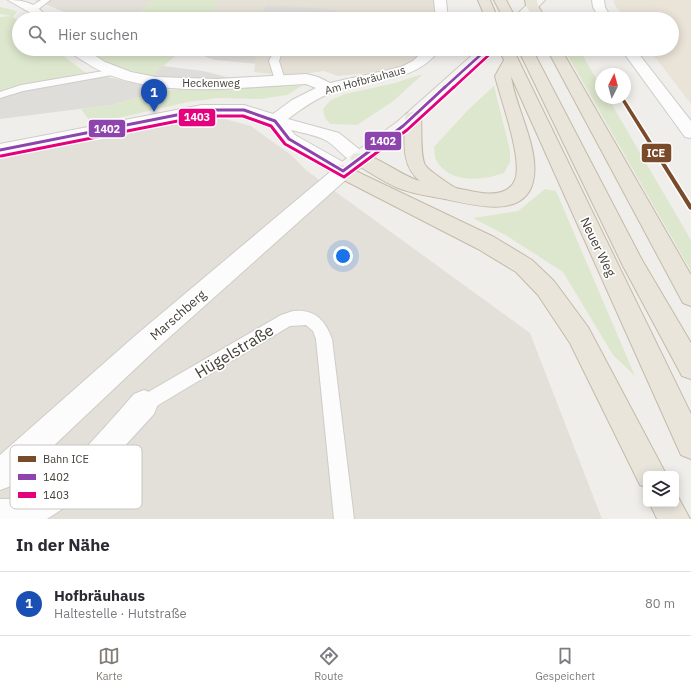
<!DOCTYPE html>
<html lang="de">
<head>
<meta charset="utf-8">
<style>
	body { margin:0; font-family:"IBM Plex Sans",sans-serif; background:#f7f7f7; color:#2b2b33 }
	.controls { position:absolute; right:12px; bottom:12px; display:grid; overflow:hidden; border-radius:6px; box-shadow:0 2px 10px #0003 }
	.controls button { width:36px; height:36px; display:grid; place-items:center; padding:0; border:0; border-bottom:1px solid #e1e1e2; background:#fff; color:#2b2b33; font:20px sans-serif }
	.compass { position:absolute; left:595px; top:68px; width:36px; height:36px; border-radius:50%; background:#fff; box-shadow:0 2px 10px #0003; rotate:6deg }
	.you { position:absolute; left:343px; top:256px; width:14px; height:14px; margin:-10px; border:3px solid #fff; border-radius:50%; background:#1a73e8; box-shadow:0 0 0 6px #1a73e833 }
	.badge { display:grid; place-items:center; width:26px; height:26px; border-radius:50%; background:#817d76; color:#fff; font-size:13px; font-weight:700 }
	.pin { position:absolute; translate:-50% -33px; filter:drop-shadow(0 1px 2px #0008) }
	.pin::after { content:''; position:absolute; top:21px; width:14px; height:12px; background:inherit; clip-path:polygon(0 0,100% 0,50% 100%) }
	.list { margin:0; padding:0; list-style:none }
	h2 { display:flex; justify-content:space-between; align-items:center; height:52px; margin:0; padding:0 16px; font-size:17px }
	h2 small { font-size:13px; font-weight:400; color:#7c7c81 }
	.list li { display:grid; grid-template-columns:26px 1fr auto; gap:12px; align-items:center; box-sizing:border-box; height:64px; padding:0 16px; border-top:1px solid #e1e1e2 }
	.list b { display:block; font-size:15px; white-space:nowrap }
	.list p { margin:0; font-size:13px; white-space:nowrap; color:#7c7c81 }
	.list em { font-size:13px; font-style:normal; color:#7c7c81 }
	.icon { flex:none; width:22px; height:22px; fill:none; stroke:currentColor; stroke-width:2; stroke-linecap:round; stroke-linejoin:round }
	.map { position:relative; flex:none; width:691px; height:519px; overflow:hidden }
	.search { position:absolute; background:#fff; box-shadow:0 2px 10px #0003; left:12px; right:12px; top:12px; height:44px; display:flex; align-items:center; gap:10px; box-sizing:border-box; padding:0 14px; border-radius:22px; color:#7c7c81; font-size:15px }
	.sheet { height:116px; background:#fff }
	nav { display:flex; justify-content:space-around; align-items:center; box-sizing:border-box; height:56px; border-top:1px solid #e1e1e2; background:#fff; font-size:11px; color:#7c7c81 }
	nav a { display:grid; justify-items:center; gap:2px }
	nav .on { color:#817d76 }
	.map>svg:first-child { display:block }
	.residential { fill:#e3e0d9 }
	.commercial { fill:#eae3d8 }
	.education { fill:#e5e1d7 }
	.green { fill:#dde7cd }
	.parking { fill:#dfddda }
	.lines { fill:none; stroke-linecap:round; stroke-linejoin:round }
	.lane-casing { stroke:#ceccc8; stroke-width:2 }
	.street-casing { stroke:#ceccc8; stroke-width:2 }
	.secondary-casing { stroke:#cecbc2; stroke-width:2 }
	.highway-casing { stroke:#c4baa9; stroke-width:2 }
	.lane { fill:#fdfcfc; fill-rule:evenodd }
	.street { fill:#fdfcfc; fill-rule:evenodd }
	.secondary { fill:#f5f4f0; fill-rule:evenodd }
	.highway { fill:#e9e5db; fill-rule:evenodd }
	.bus-1-far1-casing { stroke:#fff; stroke-width:4.5 }
	.bus-1-casing { stroke:#fff; stroke-width:5.5 }
	.bus-2-far1-casing { stroke:#fff; stroke-width:4.5 }
	.bus-2-casing { stroke:#fff; stroke-width:5.5 }
	.bus-1-far1 { stroke:#8e44ad; stroke-width:2.5 }
	.bus-1 { stroke:#8e44ad; stroke-width:3 }
	.bus-2-far1 { stroke:#e5007d; stroke-width:2.5 }
	.bus-2 { stroke:#e5007d; stroke-width:3 }
	.rail-1-casing { stroke:#fff; stroke-width:3 }
	.rail-1 { fill:#7a4b2a; fill-rule:evenodd }
	.labels { text-anchor:middle; dominant-baseline:central; stroke-width:3.5; stroke-linejoin:round; paint-order:stroke }
	.far-street-label { font-size:11px; fill:#454038; stroke:#fff }
	.street-label { font-size:13px; fill:#454038; stroke:#fff }
	.near-street-label { font-size:16px; fill:#454038; stroke:#fff }
	.key { fill:#fff; stroke:#c7c6c3; stroke-width:1 }
	.key-label { font-size:11px; fill:#454038 }
	.line-badge { stroke:#fff; stroke-width:1.5 }
	.badge-label { font-size:11px; text-anchor:middle; font-weight:bold; fill:#fff }
</style>
</head>
<body>
<div class="map">
<svg width="691" height="519" viewBox="0 0 691 519">
	<rect width="100%" height="100%" fill="#f0eeea"/>
	<g class="residential">
		<polygon points="35,0 153,0 134,19 81,19"/>
		<polygon points="217,117 251,126 291,155 307,171 530,333 602,519 0,519 0,156"/>
	</g>
	<polygon class="commercial" points="614,0 691,0 691,104 649,49 672,49 672,19 626,19 614,4"/>
	<g class="education">
		<polygon points="219,0 434,0 434,19 210,19"/>
		<polygon points="202,49 426,49 421,55 395,70 338,76 324,71 289,76 254,72 255,64 217,60"/>
	</g>
	<g class="green">
		<polygon points="153,0 219,0 211,18 134,19"/>
		<polygon points="0,7 17,11 13,17 19,22 19,49 54,49 86,73 9,88 0,97 0,17 11,16 0,14"/>
		<path d="M86 49H111L121 54 175 56 152 76C127 70 106 65 86 49Z"/>
		<polygon points="564,49 579,49 601,87 601,98 608,98 691,240 691,271"/>
		<polygon points="419,75 422,75 392,102 357,125 330,124 325,118 323,109 331,100 345,94 395,83"/>
		<polygon points="284,81 303,85 287,95 261,99 218,98 188,102 92,124 81,109 111,105 166,90 235,88"/>
		<path d="M494 86 510 150V162L504 173C482 181 449 184 436 160 434 156 435 151 434 147L468 110Z"/>
		<polygon points="545,189 556,191 635,376 613,355 563,272 507,236 473,218 518,211"/>
	</g>
	<g class="parking">
		<polygon points="266,5 314,8 337,10 335,19 259,19"/>
		<polygon points="201,49 261,49 254,63 214,60 204,56"/>
		<polygon points="163,66 203,71 234,79 187,80 152,76"/>
		<polygon points="103,76 166,90 111,105 0,119 0,98 28,89"/>
	</g>
	<g class="lines">
		<g class="lane-casing">
			<g id="lane">
				<polygon points="41,0 50,0 36,11 30,11 30,7"/>
				<polygon points="256,49 303,49 304,50 299,53 281,55 279,61 285,80 280,83 275,80 269,61 272,55 257,52"/>
				<polygon points="115,69 120,72 118,74 23,91 0,98 0,92 21,85"/>
				<path d="M293 311C315 309 325 320 332 339L354 519H334L316 339 313 331 306 325 290 326 150 410 144 413 138 410 135 404 138 398 281 315Z"/>
			</g>
		</g>
		<g class="street-casing">
			<g id="street">
				<path d="M8 0C26 0 38 4 48 19H35L29 12Z"/>
				<polygon points="434,0 446,0 448,19 436,19"/>
				<polygon points="592,0 604,0 605,7 612,19 600,19 593,7"/>
				<path d="M68 49H85L105 62 131 72 156 77 217 79 306 74 318 77 330 83 401 67 413 61 425 49H440C415 85 369 77 332 92 316 99 302 108 288 119L339 133 365 154 368 158 365 162C349 167 340 149 327 141 317 135 303 133 291 130L295 135 350 166 352 171 350 176 154 351 11 486 0 490V455L136 335 330 172 283 143 269 125 242 115H202L0 156V144L202 105H244L273 114 292 100 316 88 306 84C237 87 145 102 85 62 79 58 72 55 68 49Z"/>
				<polygon points="621,49 635,49 691,121 691,138 685,137"/>
				<path d="M144 390 154 394 158 404 154 414 79 496 67 506 47 519H0V499C9 499 18 499 27 496 57 485 111 420 134 394Z"/>
			</g>
		</g>
		<g class="secondary-casing">
			<g id="secondary">
				<polygon points="532,0 545,0 526,19 512,19"/>
				<polygon points="479,49 494,49 409,130 350,176 343,177 336,176 334,171 336,166 397,122"/>
			</g>
		</g>
		<g class="highway-casing">
			<g id="highway">
				<polygon points="478,0 490,0 498,19 486,19"/>
				<polygon points="494,0 506,0 516,19 504,19"/>
				<polygon points="525,0 537,0 538,6 546,19 534,19 526,6"/>
				<path d="M499 49H513L691 414V459L681 455 511 76C515 106 538 145 534 176 529 221 473 205 445 199 429 196 413 194 398 188 382 181 367 171 353 162L350 158 353 154C370 149 400 176 420 181 400 165 405 140 405 117L407 113 413 112 419 113 421 117C422 129 420 155 425 165 428 170 449 184 454 187 457 189 462 189 466 190 482 194 510 199 516 177 521 154 501 100 495 76L504 60Z"/>
				<polygon points="518,49 532,49 642,260 691,343 691,379 682,376 623,266"/>
				<polygon points="547,49 561,49 691,275 691,306 683,303"/>
				<polygon points="343,165 494,237 532,260 554,281 588,327 666,474 646,474 646,487 640,485 570,343 538,295 516,272 478,249 336,176 334,171 336,166"/>
				<polygon points="676,493 690,519 657,519 650,504 676,504"/>
			</g>
		</g>
		<use href="#lane" class="lane"/>
		<use href="#street" class="street"/>
		<use href="#secondary" class="secondary"/>
		<use href="#highway" class="highway"/>
		<g class="bus-1-far1-casing">
			<polyline id="bus-1-far1" points="444,88 487,49"/>
		</g>
		<g class="bus-1-casing">
			<polyline id="bus-1" points="0,150 202,110 244,110 275,121 289,139 343,171 403,126 445,87"/>
		</g>
		<g class="bus-2-far1-casing">
			<polyline id="bus-2-far1" points="453,88 491,53"/>
		</g>
		<g class="bus-2-casing">
			<polyline id="bus-2" points="1,156 203,116 243,116 271,126 285,144 344,177 407,130 454,87"/>
		</g>
		<use href="#bus-1-far1" class="bus-1-far1"/>
		<use href="#bus-1" class="bus-1"/>
		<use href="#bus-2-far1" class="bus-2-far1"/>
		<use href="#bus-2" class="bus-2"/>
		<g class="rail-1-casing">
			<polygon id="rail-1" points="620,98 624,98 691,204 691,210 689,209"/>
		</g>
		<use href="#rail-1" class="rail-1"/>
	</g>
	<g class="labels">
		<g class="far-street-label">
			<text transform="translate(365 80) rotate(-15)">Am Hofbräuhaus</text>
			<text x="211" y="83">Heckenweg</text>
		</g>
		<g class="street-label">
			<text transform="translate(598 247) rotate(64)">Neuer Weg</text>
			<text transform="translate(178 315) rotate(-41)">Marschberg</text>
		</g>
		<g class="near-street-label">
			<text transform="translate(234 351) rotate(-31)">Hügelstraße</text>
		</g>
	</g>
	<rect x="10" y="445" width="132" height="64" rx="6" class="key"/>
	<rect x="18" y="456" width="18" height="6" fill="#7a4b2a"/>
	<rect x="18" y="474" width="18" height="6" fill="#8e44ad"/>
	<rect x="18" y="492" width="18" height="6" fill="#e5007d"/>
	<g class="key-label">
		<text x="43" y="463">Bahn ICE</text>
		<text x="43" y="481">1402</text>
		<text x="43" y="499">1403</text>
	</g>
	<g class="line-badge">
		<rect x="178" y="108" width="38" height="19" rx="4" fill="#e5007d"/>
		<rect x="88" y="119" width="38" height="19" rx="4" fill="#8e44ad"/>
		<rect x="364" y="131" width="38" height="20" rx="4" fill="#8e44ad"/>
		<rect x="641" y="143" width="31" height="20" rx="4" fill="#7a4b2a"/>
	</g>
	<g class="badge-label">
		<text x="197" y="121">1403</text>
		<text x="107" y="133">1402</text>
		<text x="383" y="145">1402</text>
		<text x="656" y="157">ICE</text>
	</g>
</svg>
<div class="controls">
<button><svg class="icon" aria-label="layers" viewBox="0 0 24 24"><path d="M12 4l9 5-9 5-9-5zM3 14l9 5 9-5"/></svg></button>
</div>
<svg class="compass" viewBox="-18 -18 36 36"><path d="M0-13l5 13h-10z" fill="#e53935"/><path d="M0 13l5-13h-10z" fill="#7c7c81"/></svg>
<div class="you"></div>
<div class="pin badge" style="left:154px;top:112px;background:#1a4fb4">1</div>
<div class="search"><svg class="icon" aria-label="search" viewBox="0 0 24 24"><circle cx="10" cy="10" r="6"/><path d="M15 15l6 6"/></svg>Hier suchen</div>
</div>
<section class="sheet">
<h2>In der Nähe<small></small></h2>
<ul class="list">
<li><span class="badge" style="background:#1a4fb4">1</span><div><b>Hofbräuhaus</b><p>Haltestelle · Hutstraße</p></div><em>80 m</em></li>
</ul>
</section>
<nav>
<a class="on"><svg class="icon" aria-label="map" viewBox="0 0 24 24"><path d="M3 6l6-2 6 2 6-2v14l-6 2-6-2-6 2zM9 4v14M15 6v14"/></svg>Karte</a>
<a><svg class="icon" aria-label="directions" viewBox="0 0 24 24"><path d="M12 3l9 9-9 9-9-9zM9 14v-3h6M13 9l2 2-2 2"/></svg>Route</a>
<a><svg class="icon" aria-label="saved" viewBox="0 0 24 24"><path d="M7 4h10v16l-5-4-5 4z"/></svg>Gespeichert</a>
</nav>
</body>
</html>
